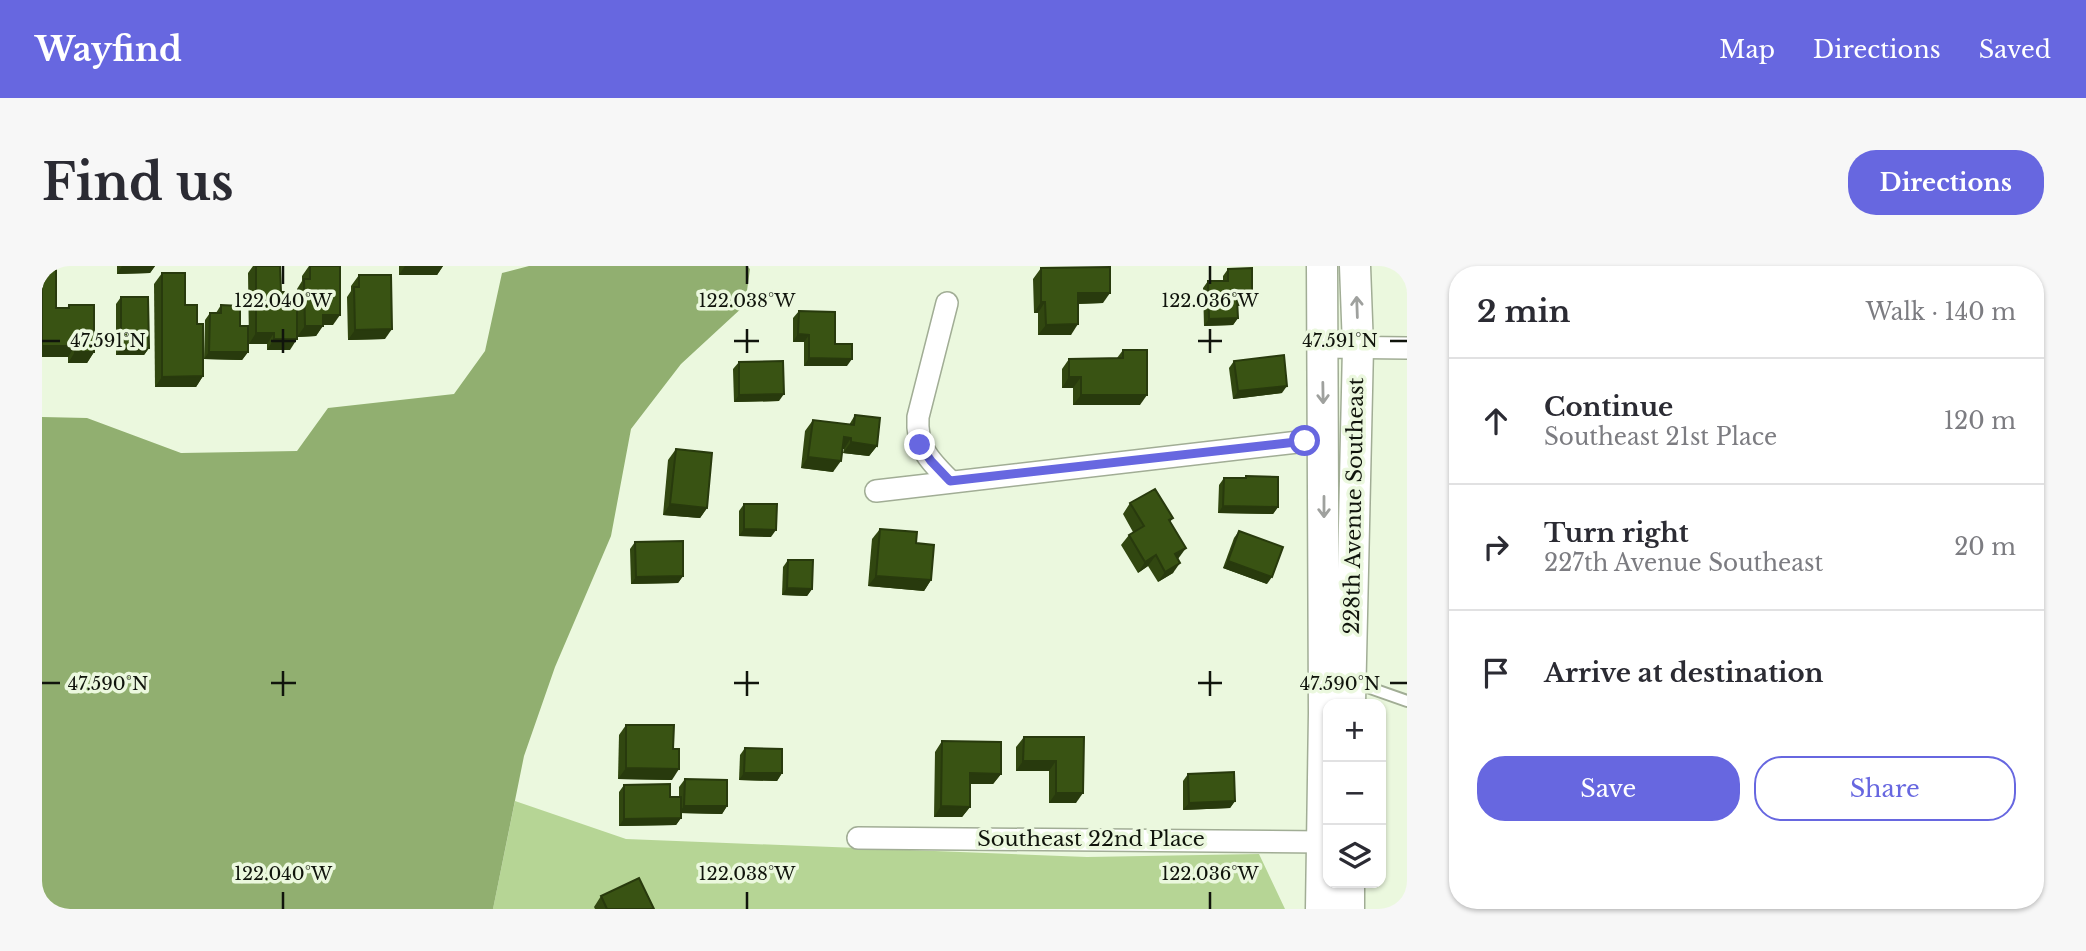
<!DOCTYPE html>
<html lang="en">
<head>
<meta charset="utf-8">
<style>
	body { margin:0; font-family:"Libre Baskerville",serif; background:#f7f7f7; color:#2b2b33 }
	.controls { position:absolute; right:21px; bottom:21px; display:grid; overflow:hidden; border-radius:14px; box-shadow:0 2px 5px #0004 }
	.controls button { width:63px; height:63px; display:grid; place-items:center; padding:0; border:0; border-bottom:2px solid #e1e1e2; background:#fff; color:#2b2b33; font:35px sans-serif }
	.stop { position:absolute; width:21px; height:21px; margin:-16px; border:5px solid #6767e0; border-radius:50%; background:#fff }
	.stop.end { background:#6767e0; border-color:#fff; box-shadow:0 2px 7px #0008 }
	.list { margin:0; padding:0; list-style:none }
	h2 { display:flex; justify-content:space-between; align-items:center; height:91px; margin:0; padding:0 28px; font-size:30px }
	h2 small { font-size:23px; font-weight:400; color:#7c7c81 }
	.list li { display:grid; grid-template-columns:46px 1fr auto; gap:21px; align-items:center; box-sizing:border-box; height:126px; padding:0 28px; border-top:2px solid #e1e1e2 }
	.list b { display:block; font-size:26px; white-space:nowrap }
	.list p { margin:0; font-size:23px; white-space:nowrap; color:#7c7c81 }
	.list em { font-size:23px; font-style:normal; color:#7c7c81 }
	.actions { display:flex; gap:14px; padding:21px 28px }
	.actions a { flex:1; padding:16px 0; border:2px solid #6767e0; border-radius:28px; text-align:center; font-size:24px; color:#6767e0 }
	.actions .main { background:#6767e0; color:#fff }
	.icon { flex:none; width:38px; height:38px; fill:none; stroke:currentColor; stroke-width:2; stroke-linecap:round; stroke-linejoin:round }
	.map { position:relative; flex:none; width:1365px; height:643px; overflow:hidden; border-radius:28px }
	header { display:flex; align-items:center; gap:42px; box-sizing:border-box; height:98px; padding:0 35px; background:#6767e0; color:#fff }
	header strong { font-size:33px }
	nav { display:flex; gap:38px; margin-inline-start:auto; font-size:24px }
	.intro { display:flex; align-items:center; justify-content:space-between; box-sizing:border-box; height:168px; padding:0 42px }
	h1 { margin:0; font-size:49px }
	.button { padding:18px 32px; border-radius:28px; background:#6767e0; color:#fff; font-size:24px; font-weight:700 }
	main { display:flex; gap:42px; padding:0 42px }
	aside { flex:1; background:#fff; border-radius:28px; box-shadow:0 2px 5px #0004 }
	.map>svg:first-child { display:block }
	.green { fill:#b6d595 }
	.water { fill:#91af70 }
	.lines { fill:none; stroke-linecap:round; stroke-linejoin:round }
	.service-casing { stroke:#a1ad95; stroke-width:14 }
	.minor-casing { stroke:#a1ad95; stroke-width:24 }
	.secondary-casing { stroke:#a1ad95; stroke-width:33 }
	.service { stroke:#fff; stroke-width:10 }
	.minor { stroke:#fff; stroke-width:21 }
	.secondary { stroke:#fff; stroke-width:30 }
	.wall { fill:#314710 }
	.shaded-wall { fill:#283a0d }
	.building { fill:#395313; stroke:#283a0d; stroke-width:2 }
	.oneway { stroke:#9fa19e }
	.route { stroke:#6767e0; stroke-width:9 }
	.ticks { fill:none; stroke:#10140c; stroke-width:2.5 }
	.labels { text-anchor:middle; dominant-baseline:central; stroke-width:7; stroke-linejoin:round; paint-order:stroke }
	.street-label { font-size:21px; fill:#10140c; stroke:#ebf8de }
	.ticks-label { font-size:18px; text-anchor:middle; fill:#10140c; stroke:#ebf8de; stroke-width:7; stroke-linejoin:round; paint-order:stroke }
</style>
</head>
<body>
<header>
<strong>Wayfind</strong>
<nav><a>Map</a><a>Directions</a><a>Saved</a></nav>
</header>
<div class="intro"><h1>Find us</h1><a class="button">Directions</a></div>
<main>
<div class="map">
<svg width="1365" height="643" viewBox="0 0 1365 643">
	<rect width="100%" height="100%" fill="#ebf8de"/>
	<polygon class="green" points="473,535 584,573 1045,591 1217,588 1243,643 451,643"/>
	<polygon class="water" points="487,0 705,0 708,3 703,39 639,98 589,163 569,270 513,401 482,490 451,643 0,643 0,151 45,152 139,187 255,185 286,142 412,128 443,85 460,7"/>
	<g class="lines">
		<g class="service-casing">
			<polyline id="service" points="1311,416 1365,435"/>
		</g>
		<g class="minor-casing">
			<g id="minor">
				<path d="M905 37 876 151C874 182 888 195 908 215"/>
				<polyline points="1280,81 1365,82"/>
				<polyline points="834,225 1282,173"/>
				<polyline points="816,572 1281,576"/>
			</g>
		</g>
		<g class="secondary-casing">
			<g id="secondary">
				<polyline points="1308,438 1316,81 1313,0"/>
				<polyline points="1279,643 1282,447 1280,0"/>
				<polyline points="1307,643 1307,617"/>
			</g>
		</g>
		<use href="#service" class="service"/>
		<use href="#minor" class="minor"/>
		<use href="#secondary" class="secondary"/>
	</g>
	<g class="wall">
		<polygon points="0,0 14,42 25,42 27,39 52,86 45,97 26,97 26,91 0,91"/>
		<polygon points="75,0 113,0 108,7 75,8"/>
		<polygon points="211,0 238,0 239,26 248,84 225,84 225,78 207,78 206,7"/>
		<polygon points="267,0 291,59 281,59 274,70 255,71 255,23 260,15 260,10"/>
		<polygon points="357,0 401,0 395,9 357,9"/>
		<polygon points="999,2 1061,37 1036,38 1029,69 996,69 996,47 992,47 991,13"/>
		<polygon points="1186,3 1210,33 1205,40 1196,40 1196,52 1191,59 1162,60 1161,22 1166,15 1181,15 1181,10"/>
		<polygon points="120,7 143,39 155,58 161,110 154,121 113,121 112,18"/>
		<polygon points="317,9 343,73 306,74 305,31 309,25 309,20"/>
		<polygon points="79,31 107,82 102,89 74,89 74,38"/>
		<polygon points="179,39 198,60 206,86 200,94 162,93 163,54 168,47 174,47"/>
		<polygon points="757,45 793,78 805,100 762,100 762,76 751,76 751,52"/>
		<polygon points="1081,84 1098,139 1031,139 1031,122 1020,122 1020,103 1027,93 1075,92"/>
		<polygon points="1192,95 1240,127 1191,133 1187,102"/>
		<polygon points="697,96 737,135 692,136 691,103"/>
		<polygon points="813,149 835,180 827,190 801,187 802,183 800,183 791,206 759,202 763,165 771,154 807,159"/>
		<polygon points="634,183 665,242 658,252 621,249 626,194"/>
		<polygon points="1204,210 1236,241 1231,248 1176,247 1177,219 1182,212 1202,212"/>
		<polygon points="1088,237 1131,252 1128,256 1136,293 1131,307 1116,316 1106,300 1096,307 1079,279 1087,269 1091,266 1081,248"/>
		<polygon points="702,238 729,271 697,270 697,245"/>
		<polygon points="838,263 889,314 882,325 826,320 830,273"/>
		<polygon points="1197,265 1225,318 1181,302 1192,272"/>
		<polygon points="593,276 641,310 636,317 589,318 588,283"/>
		<polygon points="746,294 770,323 765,330 740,329 741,301"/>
		<polygon points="584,459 630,514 576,513 577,469"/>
		<polygon points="982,471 1042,471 1034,537 1007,537 1007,505 974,505 974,481"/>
		<polygon points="900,475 959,508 951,518 928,518 928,541 920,551 892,551 893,486"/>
		<polygon points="703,482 740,507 735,515 697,514 698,489"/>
		<polygon points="1146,508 1193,535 1188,542 1141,544 1141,515"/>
		<polygon points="643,513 685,540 680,548 639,547 639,552 634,559 577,560 577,526 582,519 628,531 637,531 637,521"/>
		<polygon points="559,630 612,643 553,643 552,641"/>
	</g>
	<g class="shaded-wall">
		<polygon points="80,0 113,0 108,7 75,8"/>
		<polygon points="363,0 401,0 395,9 357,9"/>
		<polygon points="1036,27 1068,27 1061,37 1029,38"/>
		<polygon points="1195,33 1210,33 1205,40 1190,40"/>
		<polygon points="999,36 1003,36 996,47 992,47"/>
		<polygon points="281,49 298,49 291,59 274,59"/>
		<polygon points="1196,52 1191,59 1162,60 1167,53"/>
		<polygon points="1036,58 1029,69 996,69 1004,59"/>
		<polygon points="263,60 281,60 274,70 255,71"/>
		<polygon points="350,63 343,73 306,74 313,64"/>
		<polygon points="214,67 232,67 225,78 207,78"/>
		<polygon points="756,68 767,69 762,76 751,76"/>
		<polygon points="232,73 255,73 248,84 225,84"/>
		<polygon points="0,80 33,80 26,91 0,91"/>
		<polygon points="79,82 107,82 102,89 74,89"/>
		<polygon points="33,86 52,86 45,97 26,97"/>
		<polygon points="167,86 206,86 200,94 162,93"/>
		<polygon points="767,92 810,93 805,100 762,100"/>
		<polygon points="161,110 154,121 113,121 120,111"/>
		<polygon points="1027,111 1039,111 1031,122 1020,122"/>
		<polygon points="1245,120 1240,127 1191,133 1196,125"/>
		<polygon points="742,128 737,135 692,136 697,129"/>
		<polygon points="1039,129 1105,129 1098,139 1031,139"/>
		<polygon points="802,171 809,172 802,183 794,182"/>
		<polygon points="809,176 835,180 827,190 801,187"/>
		<polygon points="766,191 799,195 791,206 759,202"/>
		<polygon points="628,238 665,242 658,252 621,249"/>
		<polygon points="1181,240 1236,241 1231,248 1176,247"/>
		<polygon points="702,263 734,264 729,271 697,270"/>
		<polygon points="1144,282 1136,293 1133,288"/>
		<polygon points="1114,289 1106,300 1096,307 1103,296"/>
		<polygon points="1186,295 1230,311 1225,318 1181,302"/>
		<polygon points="1138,297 1131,307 1116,316 1123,306"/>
		<polygon points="641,310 636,317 589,318 594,311"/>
		<polygon points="834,310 889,314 882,325 826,320"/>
		<polygon points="745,322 770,323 765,330 740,329"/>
		<polygon points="981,495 1014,495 1007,505 974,505"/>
		<polygon points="584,502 637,503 630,514 576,513"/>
		<polygon points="702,507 740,507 735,515 697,514"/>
		<polygon points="928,507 959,508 951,518 921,518"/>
		<polygon points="1014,527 1041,527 1034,537 1007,537"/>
		<polygon points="1193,535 1188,542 1141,544 1147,537"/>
		<polygon points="642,540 685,540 680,548 637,547"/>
		<polygon points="899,540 928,541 920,551 892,551"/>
		<polygon points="639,552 634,559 577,560 582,553"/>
	</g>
	<g class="building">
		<polygon points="0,0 14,0 14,42 27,42 27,39 52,39 52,86 33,86 33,80 0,80"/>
		<polygon points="214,0 238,0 239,26 245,26 245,36 255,36 255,73 232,73 232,67 214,67"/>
		<polygon points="268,0 298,0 298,49 281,49 281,60 263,60 262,13 268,13"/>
		<polygon points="1068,1 1068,27 1036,27 1036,58 1004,59 1003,36 999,36 999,2"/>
		<polygon points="1210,2 1210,33 1195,33 1196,52 1167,53 1166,15 1186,15 1186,3"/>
		<polygon points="120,7 143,7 143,39 155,39 155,58 161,58 161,110 120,111"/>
		<polygon points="317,9 349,9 350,63 313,64 312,21 317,21"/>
		<polygon points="79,31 106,31 107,82 79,82"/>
		<polygon points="179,39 198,40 198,60 206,60 206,86 167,86 168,47 179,47"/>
		<polygon points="757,45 793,46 793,78 810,78 810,93 767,92 767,69 756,68"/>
		<polygon points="1081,84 1105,84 1105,129 1039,129 1039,111 1027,111 1027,93 1081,92"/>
		<polygon points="1242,89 1245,120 1196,125 1192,95"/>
		<polygon points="741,95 742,128 697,129 697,96"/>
		<polygon points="813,149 838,152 835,180 809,176 809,172 802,171 799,195 766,191 771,154 812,159"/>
		<polygon points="634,183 670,187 665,242 628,238"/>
		<polygon points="1204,210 1236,211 1236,241 1181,240 1182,212 1204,212"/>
		<polygon points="1113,223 1131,252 1127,254 1144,282 1133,288 1138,297 1123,306 1114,289 1103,296 1087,269 1102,260 1088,237"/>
		<polygon points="702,238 735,238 734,264 702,263"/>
		<polygon points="838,263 875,266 874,277 892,279 889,314 834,310"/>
		<polygon points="1197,265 1241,281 1230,311 1186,295"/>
		<polygon points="641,275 641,310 594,311 593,276"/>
		<polygon points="746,294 771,294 770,323 745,322"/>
		<polygon points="584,459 632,459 631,483 637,483 637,503 584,502"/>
		<polygon points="982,471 1042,471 1041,527 1014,527 1014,495 981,495"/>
		<polygon points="900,475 959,476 959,508 928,507 928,541 899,540"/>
		<polygon points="703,482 740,483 740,507 702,507"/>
		<polygon points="1192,506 1193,535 1147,537 1146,508"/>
		<polygon points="643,513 685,514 685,540 642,540"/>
		<polygon points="628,518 628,531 639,531 639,552 582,553 582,519"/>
		<polygon points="597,612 612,643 565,643 559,630"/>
	</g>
	<defs><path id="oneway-shaft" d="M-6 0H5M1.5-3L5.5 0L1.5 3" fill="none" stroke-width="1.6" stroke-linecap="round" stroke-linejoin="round" transform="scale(1.75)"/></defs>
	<g class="oneway">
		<use href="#oneway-shaft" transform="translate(1315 41) rotate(-92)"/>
		<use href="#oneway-shaft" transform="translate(1281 127) rotate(89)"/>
		<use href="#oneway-shaft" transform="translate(1282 241) rotate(90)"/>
	</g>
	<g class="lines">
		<polyline class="route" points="878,179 889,195 908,215 1263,175"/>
	</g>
	<path class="ticks" d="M241 0V18M705 0V18M1168 0V18M241 63V87M705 63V87M1168 63V87M0 75H18M229 75H254M692 75H717M1156 75H1180M1348 75H1365M241 405V430M705 405V430M1168 405V430M0 417H18M229 417H254M692 417H717M1156 417H1180M1348 417H1365M241 626V643M705 626V643M1168 626V643"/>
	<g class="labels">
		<g class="street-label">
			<text transform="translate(1312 240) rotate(-89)">228th Avenue Southeast</text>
			<text x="1049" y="573">Southeast 22nd Place</text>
		</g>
	</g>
	<g class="ticks-label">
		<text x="241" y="41">122.040°W</text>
		<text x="705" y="41">122.038°W</text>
		<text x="1168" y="41">122.036°W</text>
		<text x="66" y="81">47.591°N</text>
		<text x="1298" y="81">47.591°N</text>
		<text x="66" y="424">47.590°N</text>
		<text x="1298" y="424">47.590°N</text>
		<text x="241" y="614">122.040°W</text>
		<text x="705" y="614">122.038°W</text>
		<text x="1168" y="614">122.036°W</text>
	</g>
</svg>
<div class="controls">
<button>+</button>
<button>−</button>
<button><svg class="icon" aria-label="layers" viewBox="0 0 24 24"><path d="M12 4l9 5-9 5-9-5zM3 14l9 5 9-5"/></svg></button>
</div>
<div class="stop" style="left:1263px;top:175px"></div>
<div class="stop end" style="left:878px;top:179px"></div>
</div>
<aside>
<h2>2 min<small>Walk · 140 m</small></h2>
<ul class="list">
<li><svg class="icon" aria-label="ahead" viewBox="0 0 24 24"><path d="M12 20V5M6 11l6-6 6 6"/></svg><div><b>Continue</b><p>Southeast 21st Place</p></div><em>120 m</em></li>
<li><svg class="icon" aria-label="right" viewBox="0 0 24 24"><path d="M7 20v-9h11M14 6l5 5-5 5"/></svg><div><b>Turn right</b><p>227th Avenue Southeast</p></div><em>20 m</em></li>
<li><svg class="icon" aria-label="arrive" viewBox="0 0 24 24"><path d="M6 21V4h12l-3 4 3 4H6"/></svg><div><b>Arrive at destination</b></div></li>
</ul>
<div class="actions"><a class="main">Save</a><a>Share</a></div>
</aside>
</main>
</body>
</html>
